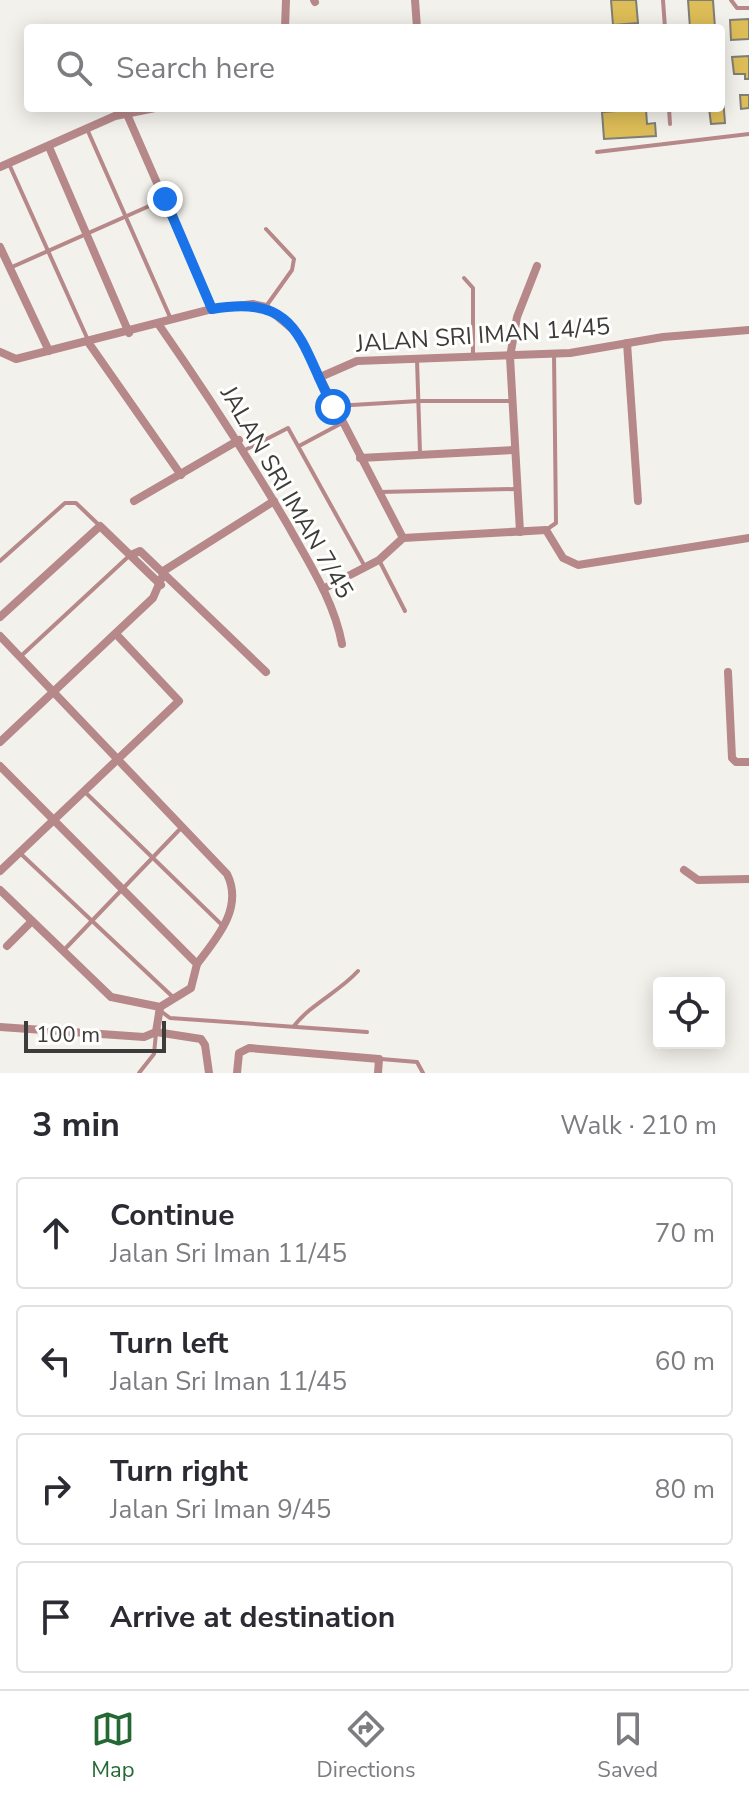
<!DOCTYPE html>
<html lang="en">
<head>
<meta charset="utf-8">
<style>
	body { margin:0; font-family:"Nunito Sans",sans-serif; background:#f7f7f7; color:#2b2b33 }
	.controls { position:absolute; right:24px; bottom:24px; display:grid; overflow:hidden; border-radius:8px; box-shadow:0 4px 20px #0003 }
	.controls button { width:72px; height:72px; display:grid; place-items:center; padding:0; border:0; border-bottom:2px solid #e1e1e2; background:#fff; color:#2b2b33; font:40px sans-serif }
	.scale { position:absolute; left:24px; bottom:20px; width:142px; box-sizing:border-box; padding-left:8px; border:4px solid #3d3c3a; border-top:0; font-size:22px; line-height:28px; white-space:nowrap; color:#3d3c3a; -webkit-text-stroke:6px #fffffd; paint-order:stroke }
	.stop { position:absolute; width:24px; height:24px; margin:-18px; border:6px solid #1a73e8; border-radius:50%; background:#fff }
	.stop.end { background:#1a73e8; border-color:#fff; box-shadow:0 2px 8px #0008 }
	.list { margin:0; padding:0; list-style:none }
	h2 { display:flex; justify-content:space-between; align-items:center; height:104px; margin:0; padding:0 32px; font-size:34px }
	h2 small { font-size:26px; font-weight:400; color:#7c7c81 }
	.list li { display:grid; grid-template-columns:52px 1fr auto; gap:24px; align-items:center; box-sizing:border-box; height:112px; margin:0 16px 16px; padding:0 16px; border:2px solid #e1e1e2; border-radius:8px }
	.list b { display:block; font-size:30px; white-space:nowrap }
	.list p { margin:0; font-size:26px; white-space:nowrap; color:#7c7c81 }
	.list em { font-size:26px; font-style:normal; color:#7c7c81 }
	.icon { flex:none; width:44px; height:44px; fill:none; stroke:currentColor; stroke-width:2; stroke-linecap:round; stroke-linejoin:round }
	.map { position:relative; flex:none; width:749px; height:1073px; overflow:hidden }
	.search { position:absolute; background:#fff; box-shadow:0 4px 20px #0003; left:24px; right:24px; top:24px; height:88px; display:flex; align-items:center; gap:20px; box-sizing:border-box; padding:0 28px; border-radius:8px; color:#7c7c81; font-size:30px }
	.sheet { height:616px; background:#fff }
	nav { display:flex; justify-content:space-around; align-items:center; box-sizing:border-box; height:112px; border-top:2px solid #e1e1e2; background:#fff; font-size:22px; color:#7c7c81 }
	nav a { display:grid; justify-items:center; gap:4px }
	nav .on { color:#246934 }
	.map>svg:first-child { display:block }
	.building { fill:#ddbd57; stroke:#7e7d77; stroke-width:2 }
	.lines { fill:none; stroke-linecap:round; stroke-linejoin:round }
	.lane { stroke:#b6888a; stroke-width:4 }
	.street { stroke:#b6888a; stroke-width:8 }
	.route { stroke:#1a73e8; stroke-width:10 }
	.labels { text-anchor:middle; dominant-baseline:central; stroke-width:6; stroke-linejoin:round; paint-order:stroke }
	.street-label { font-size:24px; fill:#3d3c3a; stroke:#fffffd }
</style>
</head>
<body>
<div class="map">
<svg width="749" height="1073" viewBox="0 0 749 1073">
	<rect width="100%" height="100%" fill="#f3f1eb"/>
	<g class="building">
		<polygon points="611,0 636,0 638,23 613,25"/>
		<polygon points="688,0 713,0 715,28 690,28"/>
		<polygon points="749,19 749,39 731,40 730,20"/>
		<polygon points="749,56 749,79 745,79 745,74 734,74 732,57"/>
		<polygon points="721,70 725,123 711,124 709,108 721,108"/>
		<polygon points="740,95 749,95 749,108 741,109"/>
		<polygon points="646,109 647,124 655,123 656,136 604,139 602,112"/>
	</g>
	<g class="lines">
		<g class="lane">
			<polyline points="663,0 665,28"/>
			<polyline points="731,0 737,8 749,8"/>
			<polyline points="669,108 670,124"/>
			<polyline points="87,129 170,317"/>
			<polyline points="597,152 749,134"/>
			<polyline points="9,164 88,340"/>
			<polyline points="266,229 294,259 292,270 267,305"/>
			<polyline points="12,267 165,199"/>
			<polyline points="464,278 473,288 473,356"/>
			<polyline points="417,360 420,453"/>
			<polyline points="335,406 419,401 512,401"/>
			<polyline points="299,446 342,423"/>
			<polyline points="245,450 288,428 364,565"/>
			<polyline points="380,492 515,489"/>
			<polyline points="546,530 556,523 554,354"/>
			<polyline points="379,560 405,611"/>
			<polyline points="0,561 65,503 76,503 100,526"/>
			<polyline points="21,656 129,556"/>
			<polyline points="86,793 223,926"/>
			<polyline points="21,854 175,999"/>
			<polyline points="64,950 181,828"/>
			<polyline points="162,1012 170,1018 367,1032"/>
			<path d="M294 1026C311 1004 339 992 358 971"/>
			<polyline points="381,1059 417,1062 423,1073"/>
			<polyline points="139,1073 154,1054 156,1033"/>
		</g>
		<g class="street">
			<polyline points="314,0 315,2"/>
			<polyline points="415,0 417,28"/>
			<polyline points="285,28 286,0"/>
			<polyline points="126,112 212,309"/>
			<polyline points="49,147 129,333"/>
			<polyline points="0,167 115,116 155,108"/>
			<polyline points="0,247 49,351"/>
			<path d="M159 325C205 391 248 457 289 527 310 565 334 601 342 644"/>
			<polyline points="88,342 181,475"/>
			<polyline points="627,343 638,501"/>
			<polyline points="0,352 16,359 212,309 253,304 266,307 297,333 403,538"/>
			<polyline points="318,378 357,361 570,353 663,337 749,330"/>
			<polyline points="360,458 514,450"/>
			<polyline points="134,501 239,440"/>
			<polyline points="520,532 510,357 517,317 537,266"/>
			<polyline points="131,555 140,551 266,672"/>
			<polyline points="323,589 379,560 403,538 546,530 563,558 578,565 749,538"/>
			<polyline points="0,617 100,526 161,585"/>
			<path d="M0 636 227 874C244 908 216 939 197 964"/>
			<polyline points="728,672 732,758 736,762 749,762"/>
			<polyline points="0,742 153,598 165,570 274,501"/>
			<polyline points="0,766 197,964 191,988 160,1007 111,997 0,890"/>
			<polyline points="684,870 698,880 749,879"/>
			<polyline points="0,871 179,701 116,634"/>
			<polyline points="7,946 32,921"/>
			<polyline points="0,1027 144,1037 156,1032 160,1007"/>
			<polyline points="156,1032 201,1039 205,1045 209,1073"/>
			<polyline points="237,1073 239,1053 249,1048 379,1059 378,1073"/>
		</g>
	</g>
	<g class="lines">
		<path class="route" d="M165 199 212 309C300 294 299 342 333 407"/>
	</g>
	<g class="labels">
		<g class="street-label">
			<text transform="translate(483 335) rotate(-4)">JALAN SRI IMAN 14/45</text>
			<text transform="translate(287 492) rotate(60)">JALAN SRI IMAN 7/45</text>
		</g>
	</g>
</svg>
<div class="controls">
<button><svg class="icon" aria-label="locate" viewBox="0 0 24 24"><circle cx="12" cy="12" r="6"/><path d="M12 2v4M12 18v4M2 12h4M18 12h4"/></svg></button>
</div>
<div class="scale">100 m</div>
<div class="stop" style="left:333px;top:407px"></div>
<div class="stop end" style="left:165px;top:199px"></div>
<div class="search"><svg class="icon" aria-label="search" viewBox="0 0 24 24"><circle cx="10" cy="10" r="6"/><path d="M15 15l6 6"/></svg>Search here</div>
</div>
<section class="sheet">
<h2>3 min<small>Walk · 210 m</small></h2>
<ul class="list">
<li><svg class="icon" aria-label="ahead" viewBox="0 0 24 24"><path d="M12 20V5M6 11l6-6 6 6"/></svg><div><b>Continue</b><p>Jalan Sri Iman 11/45</p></div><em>70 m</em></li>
<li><svg class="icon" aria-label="left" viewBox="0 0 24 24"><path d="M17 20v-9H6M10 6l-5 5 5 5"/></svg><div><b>Turn left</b><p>Jalan Sri Iman 11/45</p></div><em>60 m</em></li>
<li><svg class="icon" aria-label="right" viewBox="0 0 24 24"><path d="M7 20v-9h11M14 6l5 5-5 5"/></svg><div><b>Turn right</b><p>Jalan Sri Iman 9/45</p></div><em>80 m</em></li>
<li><svg class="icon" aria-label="arrive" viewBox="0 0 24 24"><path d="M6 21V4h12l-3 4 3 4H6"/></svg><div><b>Arrive at destination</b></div></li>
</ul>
</section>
<nav>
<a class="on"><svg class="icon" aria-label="map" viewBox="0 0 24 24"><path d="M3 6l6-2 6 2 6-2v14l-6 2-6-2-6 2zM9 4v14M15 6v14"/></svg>Map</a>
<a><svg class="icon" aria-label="directions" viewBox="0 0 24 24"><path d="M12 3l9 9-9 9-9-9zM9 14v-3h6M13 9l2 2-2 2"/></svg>Directions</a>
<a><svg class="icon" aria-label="saved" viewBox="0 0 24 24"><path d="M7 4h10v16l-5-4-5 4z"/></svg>Saved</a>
</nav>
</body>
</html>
